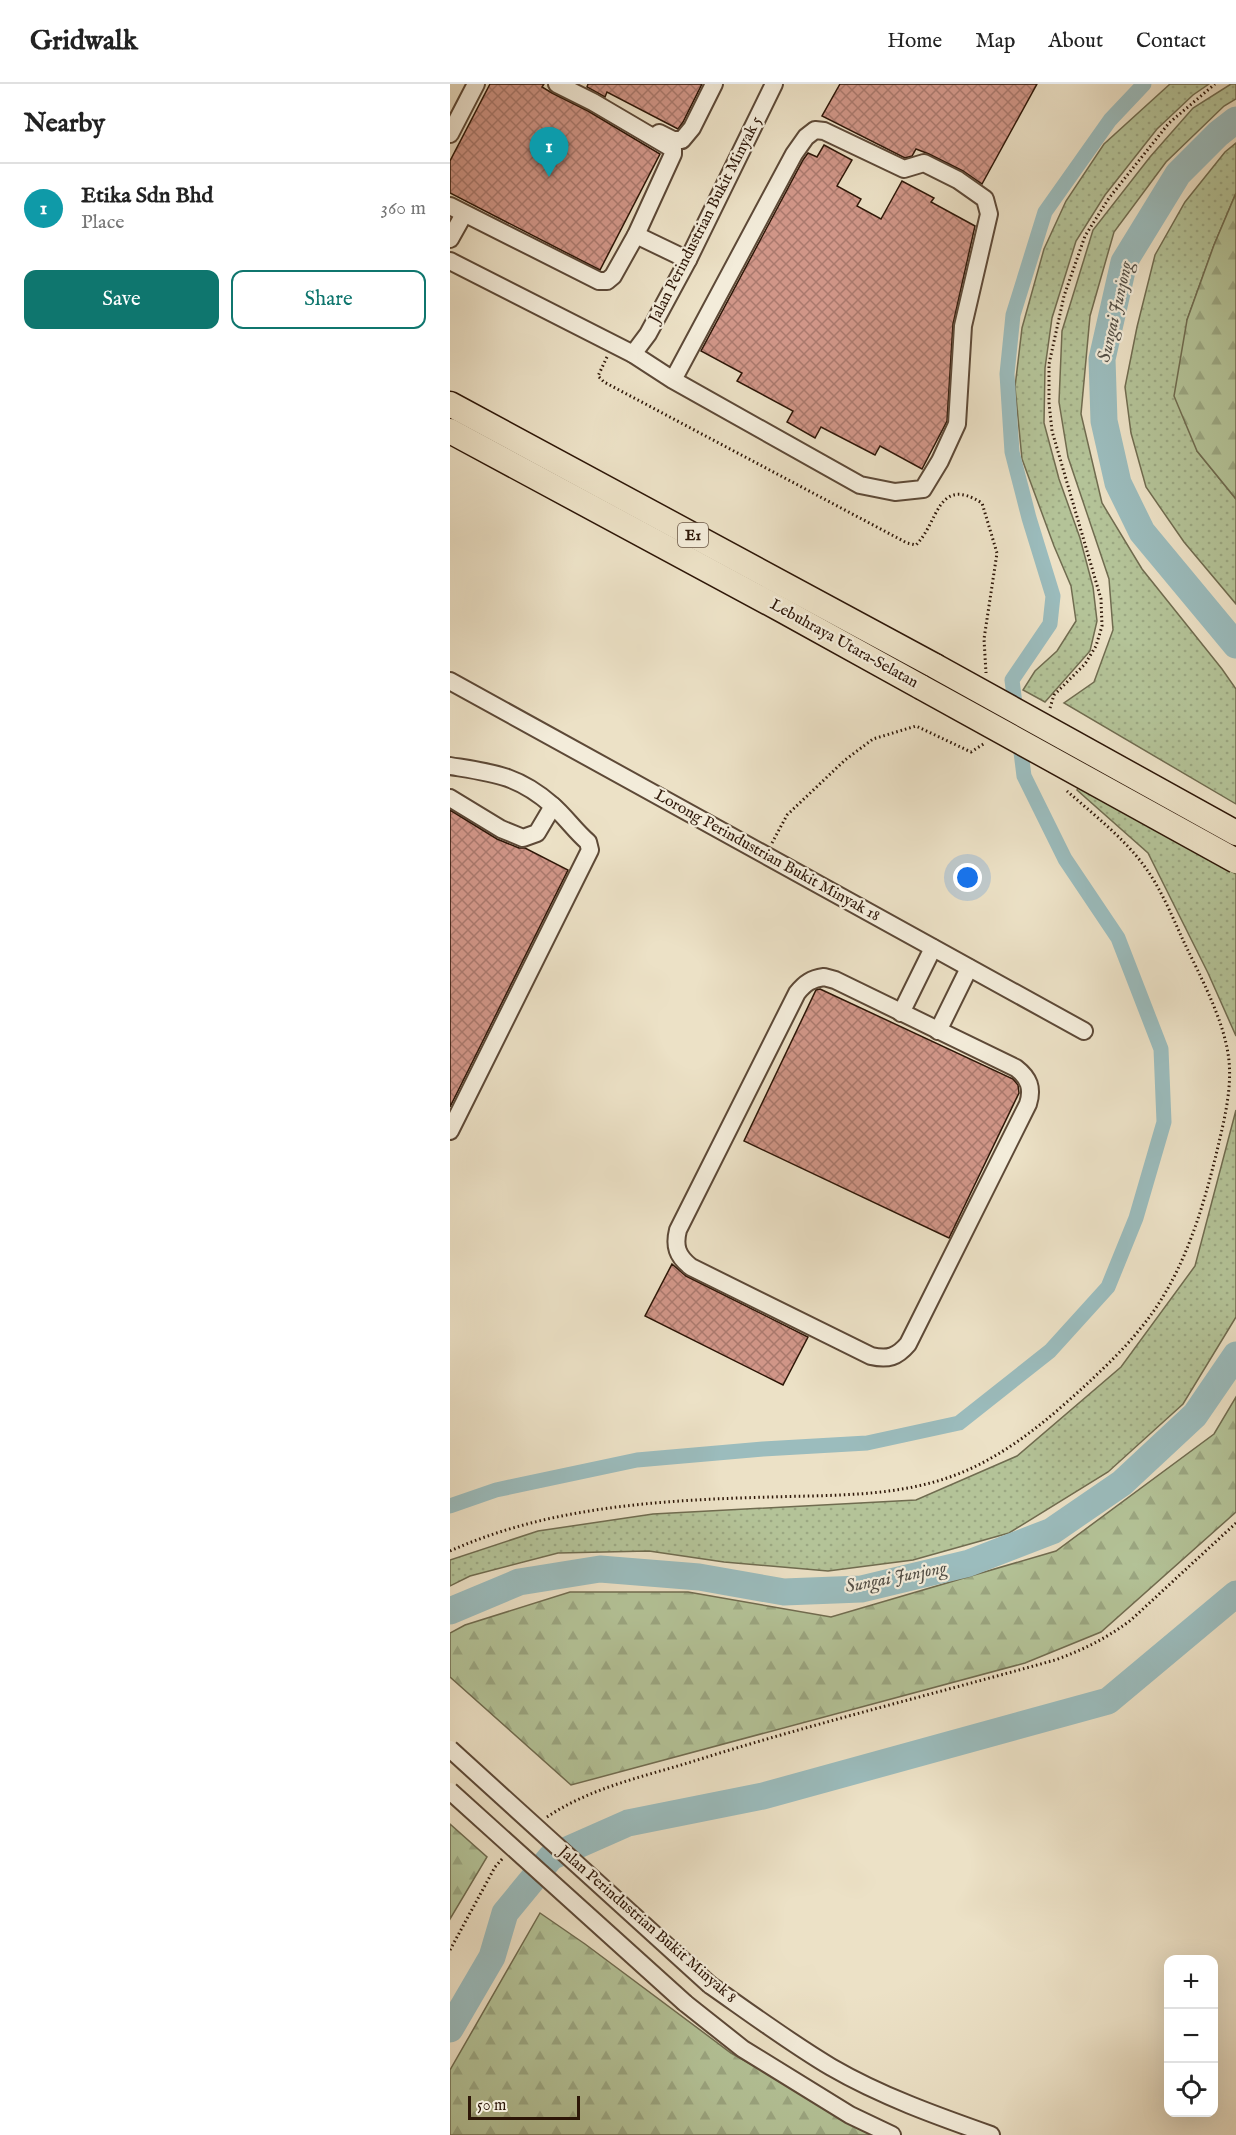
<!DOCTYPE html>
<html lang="en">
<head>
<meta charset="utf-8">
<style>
	body { margin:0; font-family:"IM FELL English",serif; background:#f6f6f6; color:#222 }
	.controls { position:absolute; right:18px; bottom:18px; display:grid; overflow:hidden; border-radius:12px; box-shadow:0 6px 24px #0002 }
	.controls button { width:54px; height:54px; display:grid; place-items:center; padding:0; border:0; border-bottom:2px solid #e0e0e0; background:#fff; color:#222; font:30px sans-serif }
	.scale { position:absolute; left:18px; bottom:15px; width:112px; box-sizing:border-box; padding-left:6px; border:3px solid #2d1607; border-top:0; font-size:16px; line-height:21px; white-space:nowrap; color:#2d1607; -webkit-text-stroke:4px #f3ecda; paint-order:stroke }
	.you { position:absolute; left:518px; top:794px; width:21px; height:21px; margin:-15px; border:4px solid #fff; border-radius:50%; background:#1a73e8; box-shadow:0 0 0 9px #1a73e833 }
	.badge { display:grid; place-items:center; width:39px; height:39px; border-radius:50%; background:#0f766e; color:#fff; font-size:20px; font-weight:700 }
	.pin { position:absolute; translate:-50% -50px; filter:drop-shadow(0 2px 3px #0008) }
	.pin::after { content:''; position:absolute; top:32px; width:21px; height:18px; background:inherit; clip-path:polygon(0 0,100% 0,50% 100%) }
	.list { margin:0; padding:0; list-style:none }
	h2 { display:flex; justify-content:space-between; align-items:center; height:78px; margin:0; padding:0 24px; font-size:26px }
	h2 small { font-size:20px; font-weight:400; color:#767676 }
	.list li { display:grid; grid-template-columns:39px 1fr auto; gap:18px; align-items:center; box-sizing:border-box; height:90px; padding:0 24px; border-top:2px solid #e0e0e0 }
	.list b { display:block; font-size:22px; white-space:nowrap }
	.list p { margin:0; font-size:20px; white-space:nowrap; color:#767676 }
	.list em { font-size:20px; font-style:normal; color:#767676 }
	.actions { display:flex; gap:12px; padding:18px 24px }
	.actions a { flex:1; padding:14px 0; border:2px solid #0f766e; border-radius:12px; text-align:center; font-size:21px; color:#0f766e }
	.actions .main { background:#0f766e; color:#fff }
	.icon { flex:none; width:33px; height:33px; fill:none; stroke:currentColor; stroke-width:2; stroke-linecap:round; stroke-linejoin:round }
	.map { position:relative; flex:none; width:786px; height:2051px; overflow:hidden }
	header { display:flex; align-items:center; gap:36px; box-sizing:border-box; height:84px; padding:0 30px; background:#fff; border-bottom:2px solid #e0e0e0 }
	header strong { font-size:28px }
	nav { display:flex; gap:33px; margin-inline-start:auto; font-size:21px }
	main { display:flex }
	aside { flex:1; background:#fff }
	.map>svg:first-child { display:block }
	.grass { fill:url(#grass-dots); stroke:#706c50; stroke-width:1.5 }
	.forest { fill:url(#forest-firs); stroke:#706c50; stroke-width:1.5 }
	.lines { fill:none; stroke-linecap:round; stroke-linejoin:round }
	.canal { stroke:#9bbcbd; stroke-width:15 }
	.river { stroke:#9bbcbd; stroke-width:27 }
	.building { fill:url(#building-cross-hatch); stroke:#2d1607; stroke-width:1.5 }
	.minor-casing { stroke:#5d4937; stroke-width:20 }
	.highway-casing { stroke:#2d1607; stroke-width:27 }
	.path { stroke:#2d1607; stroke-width:3; stroke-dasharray:1.5 3; stroke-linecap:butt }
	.minor { stroke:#f3ecda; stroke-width:16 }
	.highway { stroke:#ece1c6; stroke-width:24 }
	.minor-bridge-casing { stroke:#5d4937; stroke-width:20; stroke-linecap:butt }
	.highway-bridge-casing { stroke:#2d1607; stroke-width:27; stroke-linecap:butt }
	.minor-bridge { stroke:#f3ecda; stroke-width:16 }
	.highway-bridge { stroke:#ece1c6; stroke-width:24 }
	.labels { text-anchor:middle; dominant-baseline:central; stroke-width:4.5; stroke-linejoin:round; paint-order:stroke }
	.shield { fill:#f3ecda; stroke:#685646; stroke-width:1.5 }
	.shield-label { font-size:15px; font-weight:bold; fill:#2d1607 }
	.street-label { font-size:16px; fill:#2d1607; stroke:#f3ecda }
	.water-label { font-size:18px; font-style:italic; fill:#545047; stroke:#f3ecda }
</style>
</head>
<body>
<header>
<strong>Gridwalk</strong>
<nav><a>Home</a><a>Map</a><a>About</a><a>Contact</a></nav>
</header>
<main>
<aside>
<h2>Nearby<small></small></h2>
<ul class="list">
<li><span class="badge" style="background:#0f9aa8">1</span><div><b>Etika Sdn Bhd</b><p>Place</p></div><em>360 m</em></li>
</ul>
<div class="actions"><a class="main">Save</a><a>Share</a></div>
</aside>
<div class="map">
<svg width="786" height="2051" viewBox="0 0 786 2051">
	<defs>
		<pattern id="grass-dots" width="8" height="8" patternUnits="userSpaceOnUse" patternTransform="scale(1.5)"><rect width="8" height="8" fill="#b4c398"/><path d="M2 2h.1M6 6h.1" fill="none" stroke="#9ba782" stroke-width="1.8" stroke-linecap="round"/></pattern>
		<pattern id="forest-firs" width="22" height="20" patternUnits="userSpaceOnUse" patternTransform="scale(1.5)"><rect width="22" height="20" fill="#b4c398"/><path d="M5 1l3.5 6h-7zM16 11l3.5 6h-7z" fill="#9ba782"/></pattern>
		<pattern id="building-cross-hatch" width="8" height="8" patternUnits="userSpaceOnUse" patternTransform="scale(1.5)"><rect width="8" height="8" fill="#d19688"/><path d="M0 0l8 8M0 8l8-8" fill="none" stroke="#aa796d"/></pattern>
	</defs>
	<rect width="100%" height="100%" fill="#ece1c6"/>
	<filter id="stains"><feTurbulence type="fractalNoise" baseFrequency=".00333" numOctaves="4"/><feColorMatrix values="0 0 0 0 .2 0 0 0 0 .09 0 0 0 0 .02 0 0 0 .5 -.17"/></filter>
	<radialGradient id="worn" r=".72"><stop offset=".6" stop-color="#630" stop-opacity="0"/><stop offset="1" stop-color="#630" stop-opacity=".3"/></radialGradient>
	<g class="grass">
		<polygon points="720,0 759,0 743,11 707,45 655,111 626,157 602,234 595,284 594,339 609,395 630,454 643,503 647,537 640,567 595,618 573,606 585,587 607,567 626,537 621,502 604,462 572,375 565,303 572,244 594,165 616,117 654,60"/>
		<polygon points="781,0 786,0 786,15 774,22 716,78 664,148 640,232 631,330 652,419 692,485 772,585 786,605 786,720 614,619 644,598 663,546 659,495 618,373 609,318 612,247 643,146 700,73 743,24"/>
		<polygon points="786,59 786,109 764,161 737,236 747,367 786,415 786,520 734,458 696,403 681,349 675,303 687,243 705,171 735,118 775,68"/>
		<polygon points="629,701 786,790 786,952 758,889 698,769 627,706"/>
		<polygon points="786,1026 786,1233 733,1320 658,1388 559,1449 463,1476 378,1487 274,1478 199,1467 108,1469 20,1492 0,1502 0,1476 88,1447 203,1430 466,1416 567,1372 671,1283 745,1182"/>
	</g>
	<g class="forest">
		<polygon points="786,109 786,415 747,367 724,312 737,236 764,161"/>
		<polygon points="786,1313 786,1428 651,1548 575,1579 121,1701 0,1593 0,1549 15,1541 120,1508 238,1508 381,1533 606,1467 764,1350"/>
		<polygon points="0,1740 37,1773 0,1835"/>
		<polygon points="90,1829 135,1860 281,1969 427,2051 0,2051 0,1986"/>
	</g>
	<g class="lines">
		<polyline class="canal" points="0,1422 46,1406 187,1376 313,1365 417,1359 509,1339 600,1267 658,1203 686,1134 714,1038 711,965 668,854 615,775 574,692 562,596 600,540 603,512 579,434 562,368 557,290 563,231 595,128 660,36 694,0"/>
		<g class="river">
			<polyline points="786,36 768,50 728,90 674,178 652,275 654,337 668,399 692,448 786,561"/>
			<polyline points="0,1527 69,1498 150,1485 249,1493 334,1508 411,1505 519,1479 602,1447 672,1399 745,1331 786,1271"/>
			<polyline points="0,1945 42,1873 55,1829 101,1773 178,1739 313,1712 658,1617 786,1510"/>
		</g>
	</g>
	<g class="building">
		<polygon points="40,0 94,0 92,3 102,9 138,27 210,70 150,186 0,109 0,77"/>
		<polygon points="138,0 252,0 233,38 228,45 157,8 155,13 137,3"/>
		<polygon points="390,0 587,0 532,100 513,87 479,70 466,65 462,72 455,74 372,32"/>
		<polygon points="374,61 402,76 387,102 411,115 407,122 431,135 452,97 484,114 481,118 525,142 503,240 497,337 472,385 430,362 425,371 371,343 365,354 337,338 343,327 287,297 292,289 251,267 353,76 358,69 367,73"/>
		<polygon points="0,726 47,755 69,764 75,764 118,786 0,1023"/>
		<polygon points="370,905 563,995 568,1001 569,1009 499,1154 294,1057 366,906"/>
		<polygon points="222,1180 236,1192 358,1253 333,1301 195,1232"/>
	</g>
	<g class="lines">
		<g class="minor-casing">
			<g id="minor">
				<polyline points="209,49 223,56 232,56 242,44 264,0"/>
				<polyline points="0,50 26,0"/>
				<polyline points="0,122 149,197 157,197 163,192 186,151 223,70 223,65 143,18 107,0"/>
				<polyline points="186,151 238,176"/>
				<polyline points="0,155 14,130"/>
				<polyline points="0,177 183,270 223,296 410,401 445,408 473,405 490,377 507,340 513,242 539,130 535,115 508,96 474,79 454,85 374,47 365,46 356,53 344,70 223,296"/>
				<polyline points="183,270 198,250 238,176 324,0"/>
				<polyline points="0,597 634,947"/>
				<path d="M0 682C43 689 68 691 102 721 115 732 125 747 138 758L140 766 0 1047"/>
				<polyline points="0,714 51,745 73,754 87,749 103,722"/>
				<path d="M374 893 385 896 566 984C579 994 583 1004 578 1020L458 1260C447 1273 438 1276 421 1272L241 1183C227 1172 224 1162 228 1146L347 909C355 899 361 895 374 893Z"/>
				<polyline points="451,929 483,864"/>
				<polyline points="488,947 519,884"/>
				<path d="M260 1901C300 1929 339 1958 381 1983 431 2012 487 2032 541 2051"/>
				<polyline points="235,1919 293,1965 400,2031 442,2051"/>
			</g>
		</g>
		<g class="highway-casing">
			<g id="highway">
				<polyline points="0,320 485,582"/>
				<polyline points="0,347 332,526 471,603"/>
			</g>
		</g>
		<g class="path">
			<path d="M157 273 148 292 154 298 457 459 466 461C489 438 487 391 532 419L547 469 534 555 536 589"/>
			<polyline points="600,624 604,611 635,580 646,562 652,542 651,515 602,347 599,319 599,280 614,212 635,152 659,114 719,39 765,0"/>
			<polyline points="322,759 337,731 395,676 423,655 466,642 521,668 535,659"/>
			<path d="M0 1467C100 1422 213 1416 321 1413 380 1411 441 1413 497 1394 551 1376 597 1337 638 1299 656 1282 674 1265 690 1245 731 1196 751 1132 766 1071 773 1041 782 1008 779 977 775 937 750 892 733 856 722 832 711 805 695 783 674 754 644 731 617 707"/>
			<path d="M97 1733C140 1704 192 1693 241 1678 361 1640 484 1610 605 1576 633 1566 657 1554 681 1536L786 1439"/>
			<polyline points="0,1866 45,1783 53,1774"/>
		</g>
		<use href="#minor" class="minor"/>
		<use href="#highway" class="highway"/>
		<g class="minor-bridge-casing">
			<g id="minor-bridge">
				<polyline points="0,1665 260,1901"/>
				<polyline points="0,1707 235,1919"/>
			</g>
		</g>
		<g class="highway-bridge-casing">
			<g id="highway-bridge">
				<polyline points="485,582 786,749"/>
				<polyline points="471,603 786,777"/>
			</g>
		</g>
		<use href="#minor-bridge" class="minor-bridge"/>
		<use href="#highway-bridge" class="highway-bridge"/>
	</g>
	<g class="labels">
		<rect class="shield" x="228" y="439" width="30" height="24" rx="4.5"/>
		<g class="shield-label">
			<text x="243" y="451">E1</text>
		</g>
		<g class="street-label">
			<text transform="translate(256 136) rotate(-63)">Jalan Perindustrian Bukit Minyak 5</text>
			<text transform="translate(394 560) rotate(29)">Lebuhraya Utara–Selatan</text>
			<text transform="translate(317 772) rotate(29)">Lorong Perindustrian Bukit Minyak 18</text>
			<text transform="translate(197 1841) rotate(41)">Jalan Perindustrian Bukit Minyak 8</text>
		</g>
		<g class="water-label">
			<text transform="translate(666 228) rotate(-77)">Sungai Junjong</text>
			<text transform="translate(446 1494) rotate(-11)">Sungai Junjong</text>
		</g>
	</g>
	<rect width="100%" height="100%" filter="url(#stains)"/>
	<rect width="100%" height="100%" fill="url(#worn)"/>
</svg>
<div class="controls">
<button>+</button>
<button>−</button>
<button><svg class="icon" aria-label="locate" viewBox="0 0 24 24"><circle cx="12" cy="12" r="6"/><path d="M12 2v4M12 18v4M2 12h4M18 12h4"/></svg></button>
</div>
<div class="scale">50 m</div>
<div class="you"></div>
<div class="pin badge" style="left:99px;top:93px;background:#0f9aa8">1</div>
</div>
</main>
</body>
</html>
